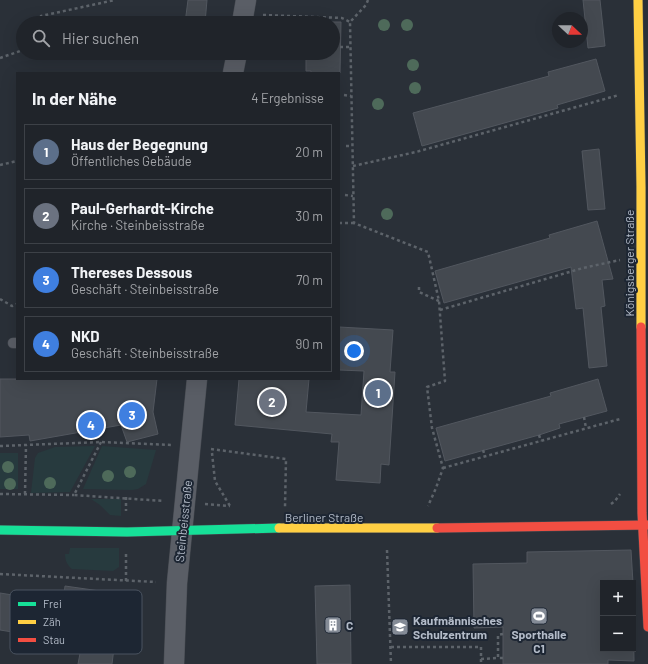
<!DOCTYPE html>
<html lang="de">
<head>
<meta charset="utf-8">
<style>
	body { margin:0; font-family:Barlow,sans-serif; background:#282c32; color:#f1f3f6 }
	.controls { position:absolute; right:12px; bottom:12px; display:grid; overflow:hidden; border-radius:0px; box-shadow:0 4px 16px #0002 }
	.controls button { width:36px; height:36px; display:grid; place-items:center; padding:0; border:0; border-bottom:1px solid #3d4147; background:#20242a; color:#f1f3f6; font:20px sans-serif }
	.compass { position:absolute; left:552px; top:12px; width:36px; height:36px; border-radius:50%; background:#20242a; box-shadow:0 4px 16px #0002; rotate:112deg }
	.you { position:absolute; left:354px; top:351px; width:14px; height:14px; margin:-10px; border:3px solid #fff; border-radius:50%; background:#1a73e8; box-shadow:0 0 0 6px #1a73e833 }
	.badge { display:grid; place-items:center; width:26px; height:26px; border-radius:50%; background:#d93025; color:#fff; font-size:13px; font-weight:700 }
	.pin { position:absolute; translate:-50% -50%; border:2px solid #fff; box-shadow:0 1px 4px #0006 }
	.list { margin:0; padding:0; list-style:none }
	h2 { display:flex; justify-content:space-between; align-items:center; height:52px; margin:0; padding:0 16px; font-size:17px }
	h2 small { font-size:13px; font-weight:400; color:#a2a4a8 }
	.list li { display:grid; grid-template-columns:26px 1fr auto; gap:12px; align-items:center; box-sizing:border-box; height:56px; margin:0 8px 8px; padding:0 8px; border:1px solid #3d4147; border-radius:0px }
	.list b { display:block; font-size:15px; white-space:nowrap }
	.list p { margin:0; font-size:13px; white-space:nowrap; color:#a2a4a8 }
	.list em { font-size:13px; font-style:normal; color:#a2a4a8 }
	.icon { flex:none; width:22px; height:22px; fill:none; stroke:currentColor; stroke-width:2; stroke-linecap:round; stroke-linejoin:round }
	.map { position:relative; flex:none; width:648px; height:664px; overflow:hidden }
	.search { position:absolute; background:#20242a; box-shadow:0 4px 16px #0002; left:16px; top:16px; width:324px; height:44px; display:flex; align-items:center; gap:10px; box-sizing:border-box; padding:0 14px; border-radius:22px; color:#a2a4a8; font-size:15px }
	.panel { position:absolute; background:#20242a; box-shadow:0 4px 16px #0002; left:16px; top:72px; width:324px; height:308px; border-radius:0px }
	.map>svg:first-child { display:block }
	.green { fill:#273a3e }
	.building { fill:#444950; stroke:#52575f }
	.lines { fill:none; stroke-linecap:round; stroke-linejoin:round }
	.lane-casing { stroke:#484c53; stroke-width:11 }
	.street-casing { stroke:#484c53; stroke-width:21 }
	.fast-casing { stroke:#484c53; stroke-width:10 }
	.slow-casing { stroke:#484c53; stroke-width:10 }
	.jam-casing { stroke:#484c53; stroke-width:10 }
	.path { stroke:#5d636a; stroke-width:2.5; stroke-dasharray:3 3; stroke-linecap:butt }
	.lane { stroke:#5a5e66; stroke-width:10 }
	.street { stroke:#5a5e66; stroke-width:20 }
	.fast { stroke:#16e098; stroke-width:9 }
	.slow { stroke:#ffcf43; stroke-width:9 }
	.jam { stroke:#f24e42; stroke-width:9 }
	.tree { fill:#4e6a5a }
	.labels { text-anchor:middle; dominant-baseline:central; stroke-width:4; stroke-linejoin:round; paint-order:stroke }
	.street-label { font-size:12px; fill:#b4bcc9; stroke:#1d2633 }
	.poi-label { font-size:12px; font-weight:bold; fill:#b4bcc9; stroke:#1d2633; text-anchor:start }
	.key { fill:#1d2633; stroke:#4a5360; stroke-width:1 }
	.key-label { font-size:11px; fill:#b4bcc9 }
</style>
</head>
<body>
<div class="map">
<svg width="648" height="664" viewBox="0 0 648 664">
	<rect width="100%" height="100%" fill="#2a3038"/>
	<g class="green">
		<polygon points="95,446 70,492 31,493 35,458 38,453 55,447"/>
		<polygon points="102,446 156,450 146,484 138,489 132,490 83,489"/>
		<rect x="0" y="453" width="18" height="36"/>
		<polygon points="91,499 121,499 121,516 110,515 100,505"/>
		<path d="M70 548H119V567L113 571 72 569C67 565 65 560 65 554H69Z"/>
	</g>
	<g class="building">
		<polygon points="188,0 207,0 205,23 185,23"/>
		<polygon points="583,0 600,0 605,46 588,48"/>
		<polygon points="307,22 341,22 340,73 311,73 311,71 306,71 306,53 333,53 333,23 307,23"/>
		<polygon points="182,53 201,53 201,58 182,56"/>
		<polygon points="596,59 605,91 557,105 558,108 422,146 413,113 549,76 548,72"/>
		<polygon points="599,149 605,209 588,210 582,151"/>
		<polygon points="597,221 613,279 602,280 605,306 601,307 607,366 589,368 583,308 576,309 571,267 444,303 435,271 550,238 549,235"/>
		<polygon points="339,327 393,330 390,372 395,372 389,465 381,464 380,483 336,480 339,442 331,442 332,434 235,425 239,379 309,379 306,412 361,415 364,371 339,370"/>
		<polygon points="0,379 157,379 153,412 158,434 127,442 121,425 30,441 29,435 0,437"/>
		<polygon points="598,379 607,411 559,424 560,428 539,435 445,461 436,428 551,396 550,393"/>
		<polygon points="631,550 633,583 603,583 603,649 633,649 633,604 634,661 608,660 608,664 503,664 503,627 474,628 473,564 527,563 527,552"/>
		<polygon points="350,585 351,664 317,664 315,586"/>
		<polygon points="65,586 135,596 127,641 115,640 112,664 78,664 82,643 0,630 0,593 63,603"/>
	</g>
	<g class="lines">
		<g class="lane-casing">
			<polyline id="lane" points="13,343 17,343"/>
		</g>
		<g class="street-casing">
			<g id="street">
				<polyline points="242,23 246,0"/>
				<polyline points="233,73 237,53"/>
				<polyline points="174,664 177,583 197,379"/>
			</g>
		</g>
		<g class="fast-casing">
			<polyline id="fast" points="0,530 127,532 279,528"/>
		</g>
		<g class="slow-casing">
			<g id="slow">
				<polyline points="638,0 641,187 641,327"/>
				<polyline points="279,528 437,528"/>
			</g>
		</g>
		<g class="jam-casing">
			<g id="jam">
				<polyline points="641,327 642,513 648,627"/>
				<polyline points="437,528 648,525"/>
			</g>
		</g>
		<g class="path">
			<polyline points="368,0 366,5 350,22 354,223 428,252 439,301 445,381 427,387 432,428 443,468 436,488 428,506"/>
			<polyline points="263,15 342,18 350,22"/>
			<polyline points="38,23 41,16 115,0"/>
			<polyline points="340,47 350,47"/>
			<polyline points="0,58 23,50"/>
			<polyline points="344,95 351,96"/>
			<polyline points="346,146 352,146"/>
			<polyline points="0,165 17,161"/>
			<polyline points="353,166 416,152 619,95"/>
			<polyline points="345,195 353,196"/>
			<polyline points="339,223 354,223"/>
			<polyline points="419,287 419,292 439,301"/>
			<polyline points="0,299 12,306 17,304"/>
			<polyline points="440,310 583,268 620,260"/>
			<polyline points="584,417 586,428"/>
			<polyline points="539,435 541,441"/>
			<polyline points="101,442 74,495 164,501"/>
			<polyline points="0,446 101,442 171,445"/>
			<polyline points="211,449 286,459 285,507"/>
			<polyline points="483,450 485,456"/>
			<polyline points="212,453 215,481 230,506 232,506"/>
			<polyline points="443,468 620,419"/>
			<polyline points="0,494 74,495"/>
			<polyline points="25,494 26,445"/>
			<polyline points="126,497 126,511"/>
			<polyline points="205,504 230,506"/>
			<polyline points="611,504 615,501 620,494"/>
			<polyline points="387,550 391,664"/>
			<polyline points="0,574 156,582"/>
			<polyline points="126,581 126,554"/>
			<polyline points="503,634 498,635 498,658 503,658"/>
			<polyline points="391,647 481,647 481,664"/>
			<polyline points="481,659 498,658"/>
		</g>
		<use href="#lane" class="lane"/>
		<use href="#street" class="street"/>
		<use href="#fast" class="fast"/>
		<use href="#slow" class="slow"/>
		<use href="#jam" class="jam"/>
	</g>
	<g class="tree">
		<circle cx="384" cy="25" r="6"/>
		<circle cx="407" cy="25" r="6"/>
		<circle cx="413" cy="65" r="6"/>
		<circle cx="415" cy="88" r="6"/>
		<circle cx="378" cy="104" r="6"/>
		<circle cx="387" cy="214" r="6"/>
		<circle cx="8" cy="467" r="6"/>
		<circle cx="130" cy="472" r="6"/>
		<circle cx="108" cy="476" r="6"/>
		<circle cx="50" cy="483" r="6"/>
		<circle cx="10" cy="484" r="6"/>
	</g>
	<defs>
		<g id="stadium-square" transform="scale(0.9)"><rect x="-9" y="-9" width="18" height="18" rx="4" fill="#848b96" stroke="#1d2633"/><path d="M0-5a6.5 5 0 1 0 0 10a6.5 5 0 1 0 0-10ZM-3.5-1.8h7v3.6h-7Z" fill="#fff"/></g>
		<g id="building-square" transform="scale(0.9)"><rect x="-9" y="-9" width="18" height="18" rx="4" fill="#848b96" stroke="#1d2633"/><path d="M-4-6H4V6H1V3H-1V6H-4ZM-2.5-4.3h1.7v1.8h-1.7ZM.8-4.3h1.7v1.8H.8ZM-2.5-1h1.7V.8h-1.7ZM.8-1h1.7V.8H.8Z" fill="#fff"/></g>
		<g id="school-square" transform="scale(0.9)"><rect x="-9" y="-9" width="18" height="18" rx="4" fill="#848b96" stroke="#1d2633"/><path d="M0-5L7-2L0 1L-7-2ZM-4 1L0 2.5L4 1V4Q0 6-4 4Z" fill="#fff"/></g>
	</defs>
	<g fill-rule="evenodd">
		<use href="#stadium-square" x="539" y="616"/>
		<use href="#building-square" x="333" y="625"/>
		<use href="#school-square" x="400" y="627"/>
	</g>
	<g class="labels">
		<g class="street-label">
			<text transform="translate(629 263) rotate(-90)">Königsberger Straße</text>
			<text x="324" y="517">Berliner Straße</text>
			<text transform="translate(183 521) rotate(-84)">Steinbeisstraße</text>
		</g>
		<g class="poi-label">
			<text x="413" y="620">Kaufmännisches<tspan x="413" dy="14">Schulzentrum</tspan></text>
			<text x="346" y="625">C</text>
			<text x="539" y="634" text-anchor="middle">Sporthalle<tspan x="539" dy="14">C1</tspan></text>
		</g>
	</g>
	<rect x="10" y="590" width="132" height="64" rx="6" class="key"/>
	<rect x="18" y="602" width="18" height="4" fill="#16e098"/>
	<rect x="18" y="620" width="18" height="4" fill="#ffcf43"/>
	<rect x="18" y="638" width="18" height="4" fill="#f24e42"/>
	<g class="key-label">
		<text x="43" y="608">Frei</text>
		<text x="43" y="626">Zäh</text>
		<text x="43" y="644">Stau</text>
	</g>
</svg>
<div class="controls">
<button>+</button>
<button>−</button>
</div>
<svg class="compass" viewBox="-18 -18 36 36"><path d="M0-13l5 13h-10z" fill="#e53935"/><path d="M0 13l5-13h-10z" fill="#a2a4a8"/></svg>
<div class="you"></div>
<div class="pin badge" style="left:378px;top:393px;background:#5c6f8a">1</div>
<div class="pin badge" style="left:272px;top:402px;background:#6b7280">2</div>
<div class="pin badge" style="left:132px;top:415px;background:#3f7fe0">3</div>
<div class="pin badge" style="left:91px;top:425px;background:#3f7fe0">4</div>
<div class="search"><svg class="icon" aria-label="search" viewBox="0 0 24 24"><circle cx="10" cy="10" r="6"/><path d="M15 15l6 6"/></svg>Hier suchen</div>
<section class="panel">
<h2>In der Nähe<small>4 Ergebnisse</small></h2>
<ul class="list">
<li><span class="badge" style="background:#5c6f8a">1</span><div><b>Haus der Begegnung</b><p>Öffentliches Gebäude</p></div><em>20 m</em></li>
<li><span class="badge" style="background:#6b7280">2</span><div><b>Paul-Gerhardt-Kirche</b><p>Kirche · Steinbeisstraße</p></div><em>30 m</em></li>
<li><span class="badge" style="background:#3f7fe0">3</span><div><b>Thereses Dessous</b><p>Geschäft · Steinbeisstraße</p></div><em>70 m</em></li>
<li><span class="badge" style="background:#3f7fe0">4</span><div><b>NKD</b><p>Geschäft · Steinbeisstraße</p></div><em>90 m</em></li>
</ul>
</section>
</div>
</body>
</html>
